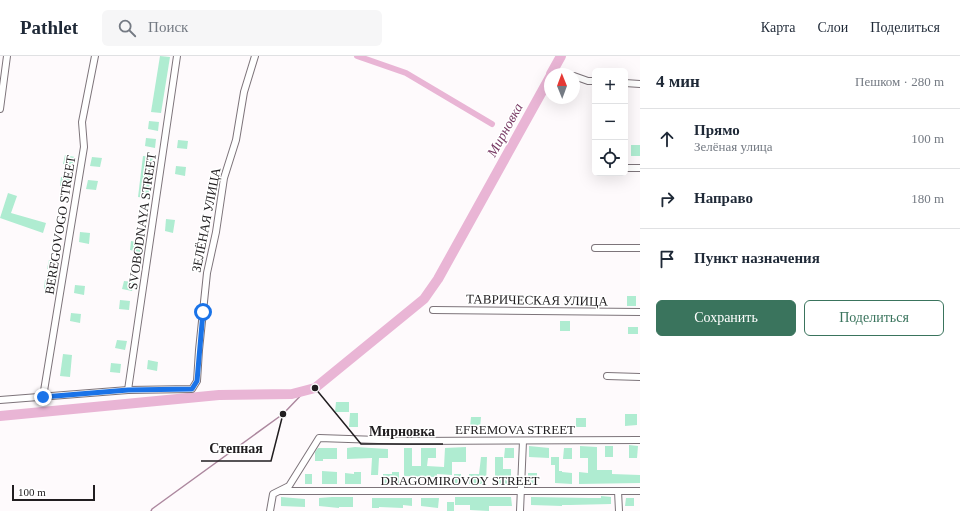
<!DOCTYPE html>
<html lang="ru">
<head>
<meta charset="utf-8">
<style>
	body { margin:0; font-family:Georgia,serif; background:#f6f6f7; color:#1f2937 }
	.controls { position:absolute; right:12px; top:12px; display:grid; overflow:hidden; border-radius:6px; box-shadow:0 4px 16px #0002 }
	.controls button { width:36px; height:36px; display:grid; place-items:center; padding:0; border:0; border-bottom:1px solid #e0e1e3; background:#fff; color:#1f2937; font:20px sans-serif }
	.compass { position:absolute; left:544px; top:12px; width:36px; height:36px; border-radius:50%; background:#fff; box-shadow:0 4px 16px #0002; rotate:359deg }
	.scale { position:absolute; left:12px; bottom:10px; width:83px; box-sizing:border-box; padding-left:4px; border:2px solid #211e20; border-top:0; font-size:11px; line-height:14px; white-space:nowrap; color:#211e20; -webkit-text-stroke:3px #fff; paint-order:stroke }
	.stop { position:absolute; width:12px; height:12px; margin:-9px; border:3px solid #1a73e8; border-radius:50%; background:#fff }
	.stop.end { background:#1a73e8; border-color:#fff; box-shadow:0 1px 4px #0008 }
	.list { margin:0; padding:0; list-style:none }
	h2 { display:flex; justify-content:space-between; align-items:center; height:52px; margin:0; padding:0 16px; font-size:17px }
	h2 small { font-size:13px; font-weight:400; color:#747a83 }
	.list li { display:grid; grid-template-columns:26px 1fr auto; gap:12px; align-items:center; box-sizing:border-box; height:60px; padding:0 16px; border-top:1px solid #e0e1e3 }
	.list b { display:block; font-size:15px; white-space:nowrap }
	.list p { margin:0; font-size:13px; white-space:nowrap; color:#747a83 }
	.list em { font-size:13px; font-style:normal; color:#747a83 }
	.actions { display:flex; gap:8px; padding:12px 16px }
	.actions a { flex:1; padding:9px 0; border:1px solid #3a745d; border-radius:6px; text-align:center; font-size:14px; color:#3a745d }
	.actions .main { background:#3a745d; color:#fff }
	.icon { flex:none; width:22px; height:22px; fill:none; stroke:currentColor; stroke-width:2; stroke-linecap:round; stroke-linejoin:round }
	.map { position:relative; flex:none; width:640px; height:455px; overflow:hidden }
	header { display:flex; align-items:center; gap:24px; box-sizing:border-box; height:56px; padding:0 20px; background:#fff; border-bottom:1px solid #e0e1e3 }
	header strong { font-size:19px }
	nav { display:flex; gap:22px; margin-inline-start:auto; font-size:14px }
	.search { width:280px; height:36px; background:#f6f6f7; display:flex; align-items:center; gap:10px; box-sizing:border-box; padding:0 14px; border-radius:6px; color:#747a83; font-size:15px }
	main { display:flex }
	aside { flex:1; background:#fff }
	.map>svg:first-child { display:block }
	.lines { fill:none; stroke-linecap:round; stroke-linejoin:round }
	.stream { stroke:#ad889f; stroke-width:1.5 }
	.canal { stroke:#e9b5d5; stroke-width:6 }
	.river { stroke:#e9b5d5; stroke-width:10 }
	.building { fill:#afecd1 }
	.minor-casing { stroke:#7d747a; stroke-width:8 }
	.minor { stroke:#fff; stroke-width:6 }
	.route { stroke:#1a73e8; stroke-width:5 }
	.labels { text-anchor:middle; dominant-baseline:central; stroke-width:3; stroke-linejoin:round; paint-order:stroke }
	.street-label { font-size:13px; fill:#211e20; stroke:#fff }
	.water-label { font-size:14px; font-style:italic; fill:#783a64; stroke:#fff }
	.leader { fill:none; stroke:#211e20; stroke-width:1.5 }
	.callout-dot { fill:#211e20; stroke:#fff; stroke-width:1.5 }
	.callout-label { font-size:14px; text-anchor:middle; font-weight:bold; fill:#211e20; stroke:#fff; stroke-width:3; stroke-linejoin:round; paint-order:stroke }
</style>
</head>
<body>
<header>
<strong>Pathlet</strong>
<div class="search"><svg class="icon" aria-label="search" viewBox="0 0 24 24"><circle cx="10" cy="10" r="6"/><path d="M15 15l6 6"/></svg>Поиск</div>
<nav><a>Карта</a><a>Слои</a><a>Поделиться</a></nav>
</header>
<main>
<div class="map">
<svg width="640" height="455" viewBox="0 0 640 455">
	<rect width="100%" height="100%" fill="#fefafc"/>
	<g class="lines">
		<polyline class="stream" points="151,455 152,453 283,358 306,334"/>
		<polyline class="canal" points="357,0 406,17 492,68"/>
		<g class="river">
			<polyline points="551,18 561,0"/>
			<polyline points="0,360 219,339 292,338 315,332 424,243 438,223 550,21"/>
		</g>
	</g>
	<g class="building">
		<polygon points="160,0 170,1 161,57 151,56"/>
		<polygon points="149,65 159,66 158,75 148,73"/>
		<polygon points="146,82 156,83 155,92 145,90"/>
		<polygon points="178,84 188,85 187,93 177,92"/>
		<rect x="631" y="89" width="9" height="11"/>
		<polygon points="65,99 75,101 74,109 63,108"/>
		<polygon points="143,100 153,101 148,142 138,141"/>
		<polygon points="92,101 102,102 100,111 90,110"/>
		<polygon points="176,110 186,111 185,120 175,118"/>
		<polygon points="61,121 71,122 70,131 60,130"/>
		<polygon points="88,124 98,125 96,134 86,133"/>
		<polygon points="8,137 17,140 11,157 46,167 43,177 0,162"/>
		<polygon points="166,163 175,164 173,177 165,175"/>
		<polygon points="80,176 90,177 89,188 79,186"/>
		<polygon points="131,185 141,187 140,196 130,194"/>
		<polygon points="49,204 59,206 57,214 47,213"/>
		<polygon points="45,224 55,225 54,234 44,233"/>
		<polygon points="124,225 134,226 132,235 122,233"/>
		<polygon points="75,229 85,230 84,239 74,237"/>
		<rect x="627" y="240" width="9" height="10"/>
		<polygon points="120,244 130,245 129,254 119,253"/>
		<polygon points="71,257 81,258 80,267 70,265"/>
		<rect x="560" y="265" width="10" height="10"/>
		<rect x="628" y="271" width="10" height="7"/>
		<polygon points="117,284 127,285 125,294 115,292"/>
		<polygon points="63,298 72,299 70,321 60,320"/>
		<polygon points="148,304 158,306 157,315 147,313"/>
		<polygon points="111,307 121,308 120,317 110,316"/>
		<polygon points="336,346 349,346 349,356 335,356"/>
		<polygon points="350,357 358,357 358,371 349,371"/>
		<polygon points="625,358 637,358 637,369 625,370"/>
		<polygon points="471,361 481,361 480,372 470,372"/>
		<rect x="576" y="362" width="10" height="9"/>
		<polygon points="629,389 638,390 637,402 629,402"/>
		<polygon points="529,390 549,392 549,402 529,401"/>
		<polygon points="580,390 597,391 597,414 612,414 612,418 640,419 640,427 579,428 579,416 588,417 588,402 580,402"/>
		<rect x="605" y="390" width="8" height="11"/>
		<polygon points="355,391 388,393 388,402 379,402 378,419 371,419 372,402 347,403 347,392"/>
		<polygon points="466,391 466,406 452,406 452,419 437,418 437,421 404,420 404,392 412,392 412,410 421,410 421,392 436,392 436,402 428,402 427,410 444,411 445,392"/>
		<polygon points="318,392 337,392 337,403 323,403 323,405 315,405 315,396"/>
		<polygon points="505,392 514,392 514,402 504,402"/>
		<polygon points="564,392 572,392 572,403 563,403"/>
		<polygon points="481,401 487,401 486,428 469,428 469,418 479,418"/>
		<polygon points="495,401 503,401 503,413 511,413 511,428 495,428"/>
		<polygon points="551,401 559,401 559,415 562,415 562,416 572,417 572,428 555,427 555,409 551,409"/>
		<polygon points="322,415 337,416 337,428 322,428"/>
		<polygon points="354,416 361,416 361,428 345,428 345,417 354,418"/>
		<polygon points="392,416 399,416 399,428 383,428 383,418 392,418"/>
		<polygon points="528,417 537,417 537,428 528,427"/>
		<rect x="305" y="418" width="7" height="10"/>
		<rect x="454" y="418" width="7" height="10"/>
		<polygon points="601,440 611,441 611,448 570,449 562,449 562,450 531,449 531,441 590,442 601,442"/>
		<polygon points="281,441 305,443 305,451 281,450"/>
		<polygon points="332,441 353,441 353,451 339,451 339,452 319,450 319,442"/>
		<polygon points="455,441 511,441 512,450 489,450 489,455 470,454 470,449 455,449"/>
		<polygon points="372,442 412,442 412,450 403,449 403,452 379,451 379,452 372,452"/>
		<polygon points="421,442 439,442 438,452 421,450"/>
		<polygon points="626,442 634,442 634,450 625,450"/>
		<rect x="447" y="446" width="7" height="9"/>
	</g>
	<g class="lines">
		<g class="minor-casing">
			<g id="minor">
				<polyline points="574,20 588,25 595,25"/>
				<polyline points="625,27 640,28"/>
				<polyline points="0,53 7,0"/>
				<polyline points="625,112 640,112"/>
				<polyline points="595,192 640,192"/>
				<polyline points="433,254 640,256"/>
				<polyline points="607,320 640,321"/>
				<polyline points="128,334 177,0"/>
				<polyline points="43,341 84,91 82,66 95,0"/>
				<polyline points="0,344 128,334 192,333 197,325 199,294 207,217 216,176 224,122 236,84 244,36 255,0"/>
				<polyline points="281,435 640,435"/>
				<polyline points="618,435 619,455"/>
				<polyline points="270,455 273,438 289,430 319,382 408,385 640,384"/>
				<polyline points="520,455 523,385"/>
			</g>
		</g>
		<use href="#minor" class="minor"/>
	</g>
	<g class="lines">
		<polyline class="route" points="43,341 128,334 192,333 197,325 203,256"/>
	</g>
	<g class="labels">
		<g class="street-label">
			<text transform="translate(206 164) rotate(-79)">ЗЕЛЁНАЯ УЛИЦА</text>
			<text transform="translate(142 165) rotate(-82)">SVOBODNAYA STREET</text>
			<text transform="translate(60 169) rotate(-81)">BEREGOVOGO STREET</text>
			<text transform="translate(537 244) rotate(1)">ТАВРИЧЕСКАЯ УЛИЦА</text>
			<text x="515" y="373">EFREMOVA STREET</text>
			<text x="460" y="424">DRAGOMIROVOY STREET</text>
		</g>
		<g class="water-label">
			<text transform="translate(505 74) rotate(-61)">Мирновка</text>
		</g>
	</g>
	<path class="leader" d="M315 332L361 388H443M283 358L271 405H201"/>
	<g class="callout-dot">
		<circle cx="315" cy="332" r="4"/>
		<circle cx="283" cy="358" r="4"/>
	</g>
	<g class="callout-label">
		<text x="402" y="380">Мирновка</text>
		<text x="236" y="397">Степная</text>
	</g>
</svg>
<div class="controls">
<button>+</button>
<button>−</button>
<button><svg class="icon" aria-label="locate" viewBox="0 0 24 24"><circle cx="12" cy="12" r="6"/><path d="M12 2v4M12 18v4M2 12h4M18 12h4"/></svg></button>
</div>
<svg class="compass" viewBox="-18 -18 36 36"><path d="M0-13l5 13h-10z" fill="#e53935"/><path d="M0 13l5-13h-10z" fill="#747a83"/></svg>
<div class="scale">100 m</div>
<div class="stop" style="left:203px;top:256px"></div>
<div class="stop end" style="left:43px;top:341px"></div>
</div>
<aside>
<h2>4 мин<small>Пешком · 280 m</small></h2>
<ul class="list">
<li><svg class="icon" aria-label="ahead" viewBox="0 0 24 24"><path d="M12 20V5M6 11l6-6 6 6"/></svg><div><b>Прямо</b><p>Зелёная улица</p></div><em>100 m</em></li>
<li><svg class="icon" aria-label="right" viewBox="0 0 24 24"><path d="M7 20v-9h11M14 6l5 5-5 5"/></svg><div><b>Направо</b></div><em>180 m</em></li>
<li><svg class="icon" aria-label="arrive" viewBox="0 0 24 24"><path d="M6 21V4h12l-3 4 3 4H6"/></svg><div><b>Пункт назначения</b></div></li>
</ul>
<div class="actions"><a class="main">Сохранить</a><a>Поделиться</a></div>
</aside>
</main>
</body>
</html>
